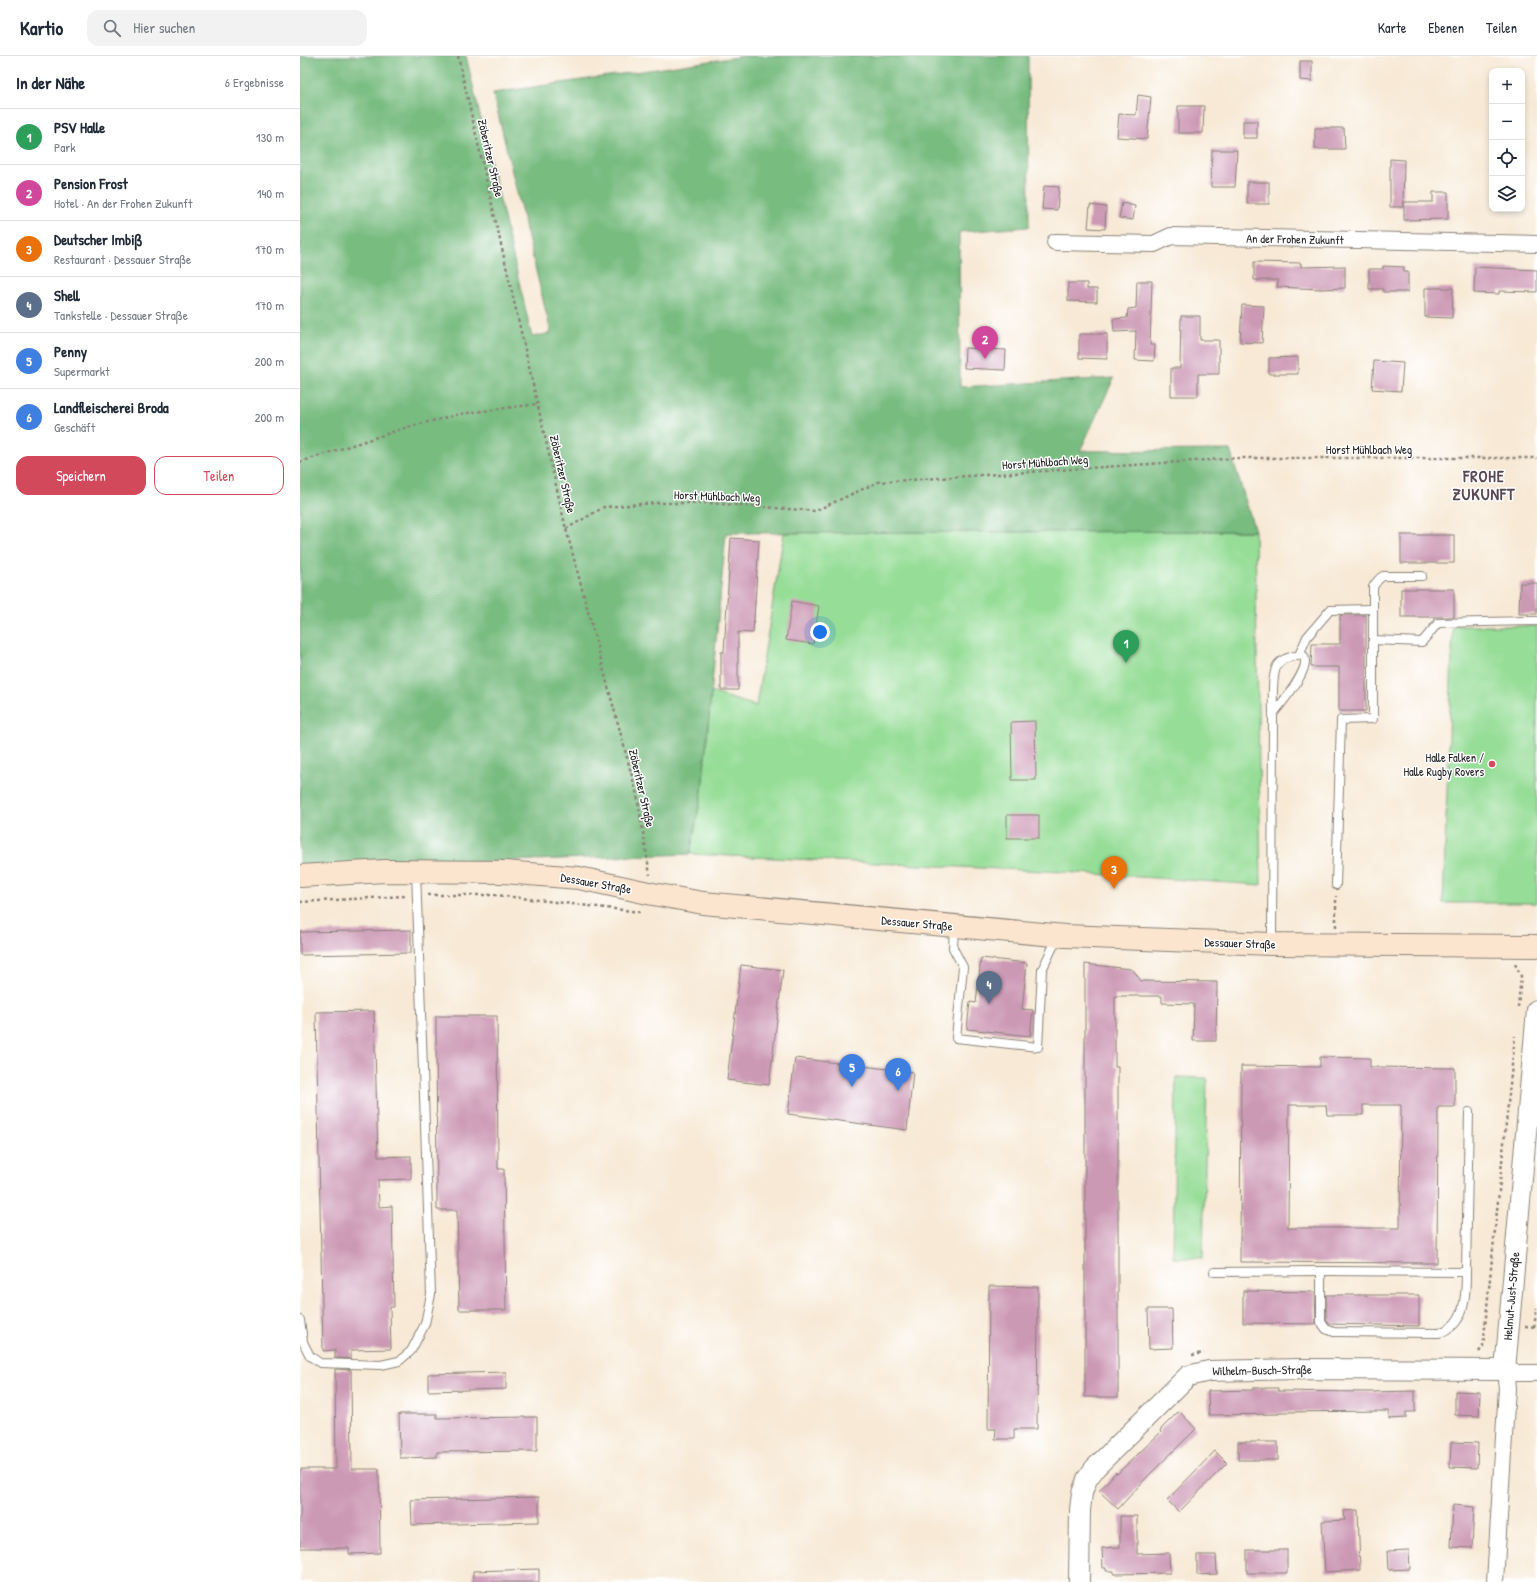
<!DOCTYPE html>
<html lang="de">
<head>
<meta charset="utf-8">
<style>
	body { margin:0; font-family:"Patrick Hand",sans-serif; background:#f2f2f3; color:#1f2937 }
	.controls { position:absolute; right:12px; top:12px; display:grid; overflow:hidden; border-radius:8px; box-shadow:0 2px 6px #0003 }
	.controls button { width:36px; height:36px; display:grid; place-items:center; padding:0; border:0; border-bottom:1px solid #e0e1e3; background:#fff; color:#1f2937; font:20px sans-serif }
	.you { position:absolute; left:520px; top:576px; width:14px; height:14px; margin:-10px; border:3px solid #fff; border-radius:50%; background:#1a73e8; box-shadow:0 0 0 6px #1a73e833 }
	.badge { display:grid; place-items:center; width:26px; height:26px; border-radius:50%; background:#d1495b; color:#fff; font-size:13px; font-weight:700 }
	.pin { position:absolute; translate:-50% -33px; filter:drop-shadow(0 1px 2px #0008) }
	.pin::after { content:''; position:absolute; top:21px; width:14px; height:12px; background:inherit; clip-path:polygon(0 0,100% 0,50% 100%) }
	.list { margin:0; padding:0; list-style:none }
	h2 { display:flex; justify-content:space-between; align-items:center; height:52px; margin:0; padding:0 16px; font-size:17px }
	h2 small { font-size:13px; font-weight:400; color:#747a83 }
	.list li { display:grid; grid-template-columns:26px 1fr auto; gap:12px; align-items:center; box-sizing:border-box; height:56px; padding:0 16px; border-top:1px solid #e0e1e3 }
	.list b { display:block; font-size:15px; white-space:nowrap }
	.list p { margin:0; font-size:13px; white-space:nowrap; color:#747a83 }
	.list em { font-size:13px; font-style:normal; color:#747a83 }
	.actions { display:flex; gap:8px; padding:12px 16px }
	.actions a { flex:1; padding:9px 0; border:1px solid #d1495b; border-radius:12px; text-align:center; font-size:14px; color:#d1495b }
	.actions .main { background:#d1495b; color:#fff }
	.icon { flex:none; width:22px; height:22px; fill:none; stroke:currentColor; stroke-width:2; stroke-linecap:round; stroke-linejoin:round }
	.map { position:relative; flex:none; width:1237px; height:1526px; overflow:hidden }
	header { display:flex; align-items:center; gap:24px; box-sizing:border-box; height:56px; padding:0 20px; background:#fff; border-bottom:1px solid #e0e1e3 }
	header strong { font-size:19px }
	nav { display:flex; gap:22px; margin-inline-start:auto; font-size:14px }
	.search { width:280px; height:36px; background:#f2f2f3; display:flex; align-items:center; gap:10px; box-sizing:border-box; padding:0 14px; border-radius:12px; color:#747a83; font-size:15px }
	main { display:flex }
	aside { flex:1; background:#fff }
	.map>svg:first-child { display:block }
	.green { fill:#96dd97; stroke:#597c5a }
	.forest { fill:#78bc80; stroke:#4a6c4e }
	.building { fill:#cc99b5; fill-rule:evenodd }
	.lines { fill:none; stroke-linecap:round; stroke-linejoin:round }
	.service-casing { stroke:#8a8278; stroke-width:10 }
	.minor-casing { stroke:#8a8278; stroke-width:18 }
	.tertiary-casing { stroke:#8a8278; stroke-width:22 }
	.secondary-casing { stroke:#8a8278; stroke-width:24 }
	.path { stroke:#8a8278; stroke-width:2.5; stroke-dasharray:3 3; stroke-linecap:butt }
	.service { stroke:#fff; stroke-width:8 }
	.minor { stroke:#fff; stroke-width:16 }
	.tertiary { stroke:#fff; stroke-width:20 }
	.secondary { stroke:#fce5cf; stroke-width:22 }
	.poi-dot { fill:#d1495b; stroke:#fff; stroke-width:1.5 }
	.labels { text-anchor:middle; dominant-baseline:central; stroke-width:3; stroke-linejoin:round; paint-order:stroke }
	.street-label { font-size:12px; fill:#1c1c1c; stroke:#fff }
	.poi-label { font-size:12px; fill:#1c1c1c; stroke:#fff; text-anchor:end }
	.district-label { font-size:16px; font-weight:bold; letter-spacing:1px; fill:#5a4852; stroke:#fff }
</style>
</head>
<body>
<header>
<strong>Kartio</strong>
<div class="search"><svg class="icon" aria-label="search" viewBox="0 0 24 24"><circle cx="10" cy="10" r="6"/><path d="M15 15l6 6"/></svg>Hier suchen</div>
<nav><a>Karte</a><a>Ebenen</a><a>Teilen</a></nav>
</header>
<main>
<aside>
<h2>In der Nähe<small>6 Ergebnisse</small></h2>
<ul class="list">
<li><span class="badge" style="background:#2e9e5b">1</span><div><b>PSV Halle</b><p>Park</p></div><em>130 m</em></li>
<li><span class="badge" style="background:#d1479c">2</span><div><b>Pension Frost</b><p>Hotel · An der Frohen Zukunft</p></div><em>140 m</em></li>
<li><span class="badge" style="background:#e8710a">3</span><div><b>Deutscher Imbiß</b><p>Restaurant · Dessauer Straße</p></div><em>170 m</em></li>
<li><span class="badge" style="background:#5c6f8a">4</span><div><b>Shell</b><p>Tankstelle · Dessauer Straße</p></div><em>170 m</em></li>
<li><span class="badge" style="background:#3f7fe0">5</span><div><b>Penny</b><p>Supermarkt</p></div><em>200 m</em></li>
<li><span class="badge" style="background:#3f7fe0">6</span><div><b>Landfleischerei Broda</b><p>Geschäft</p></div><em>200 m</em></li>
</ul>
<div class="actions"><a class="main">Speichern</a><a>Teilen</a></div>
</aside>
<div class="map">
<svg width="1237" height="1526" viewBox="0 0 1237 1526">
	<rect width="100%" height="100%" fill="#fff"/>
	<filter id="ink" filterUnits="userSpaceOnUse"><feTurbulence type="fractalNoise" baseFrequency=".025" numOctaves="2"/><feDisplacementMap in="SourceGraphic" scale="8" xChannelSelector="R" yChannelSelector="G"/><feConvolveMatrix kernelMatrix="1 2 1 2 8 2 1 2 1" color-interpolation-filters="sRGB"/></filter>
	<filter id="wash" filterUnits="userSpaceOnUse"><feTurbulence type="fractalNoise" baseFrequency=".012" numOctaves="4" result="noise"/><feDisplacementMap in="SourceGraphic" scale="16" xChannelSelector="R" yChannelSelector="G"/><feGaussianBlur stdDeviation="0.9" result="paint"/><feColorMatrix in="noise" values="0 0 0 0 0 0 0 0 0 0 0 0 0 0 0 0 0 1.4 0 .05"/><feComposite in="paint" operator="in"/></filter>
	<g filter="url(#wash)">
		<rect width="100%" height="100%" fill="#f7e9d5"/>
		<g class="green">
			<polygon points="955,475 961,829 763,816 390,798 402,736 411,636 456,650 484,477"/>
			<polygon points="1153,570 1237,570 1237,847 1143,847"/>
			<polygon points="876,1021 907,1022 903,1202 873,1202"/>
		</g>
		<polygon class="forest" points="0,0 166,0 232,281 251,277 193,37 444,0 728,0 729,171 659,176 660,331 814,322 780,395 930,394 955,475 426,477 402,736 390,798 0,813"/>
		<g id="blocks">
			<g class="building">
				<polygon points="1000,5 1012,5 1012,25 1000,24"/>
				<polygon points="838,39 851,41 847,83 817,81 819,58 836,59"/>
				<polygon points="878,50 904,50 903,77 878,77"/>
				<rect x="943" y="65" width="14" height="17"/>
				<polygon points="1015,72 1044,72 1045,93 1015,93"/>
				<polygon points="912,94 937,94 935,131 911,131"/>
				<polygon points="1090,103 1104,104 1103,151 1090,151"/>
				<rect x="947" y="126" width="22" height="22"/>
				<polygon points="744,130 759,131 757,154 742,153"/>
				<polygon points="1133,136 1148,136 1148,163 1104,164 1104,146 1133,146"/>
				<polygon points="822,147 835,150 833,164 819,162"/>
				<polygon points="790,149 806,151 805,173 788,172"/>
				<polygon points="954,206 1001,207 1001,211 1045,210 1045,232 1021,233 977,231 978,224 954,224"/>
				<polygon points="1083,210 1104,211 1103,216 1108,216 1108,236 1083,236 1083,233 1069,233 1069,213 1083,213"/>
				<polygon points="1175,211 1237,214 1237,236 1199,235 1199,238 1174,237"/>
				<polygon points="837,225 852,225 850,289 855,289 854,305 835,304 836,275 814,276 813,263 827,262 828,253 836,252"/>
				<polygon points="768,227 787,227 787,233 797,233 797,246 768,245"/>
				<polygon points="1125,232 1153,232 1152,262 1125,261"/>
				<polygon points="942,249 964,250 962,287 940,286"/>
				<polygon points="881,260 900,260 900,284 919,284 919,318 898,318 898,340 871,340 871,312 880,312"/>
				<polygon points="779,278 807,278 807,303 779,302"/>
				<polygon points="665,292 706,294 705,314 664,312"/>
				<polygon points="998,301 998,318 969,318 969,302"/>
				<polygon points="1074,305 1103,307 1101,335 1072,333"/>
				<rect x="1101" y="479" width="53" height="28"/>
				<polygon points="431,482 459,484 453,577 438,576 438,634 421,634 421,596 424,596"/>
				<polygon points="1220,527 1237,527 1237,558 1219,558"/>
				<rect x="1101" y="533" width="53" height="28"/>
				<polygon points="492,545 519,550 513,588 486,584"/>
				<polygon points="1040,559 1066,559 1066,655 1039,655 1039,611 1011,611 1012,588 1040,588"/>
				<polygon points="735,665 736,724 712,724 711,666"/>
				<rect x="707" y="759" width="32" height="23"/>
				<polygon points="111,874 111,897 0,899 0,876"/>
				<polygon points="681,902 727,907 722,953 733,954 730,980 667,973 670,946 676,947"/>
				<polygon points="785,908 830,913 834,915 841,925 917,926 916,985 893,985 894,948 862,947 862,940 815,940 815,1011 818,1011 818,1341 785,1341"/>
				<polygon points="441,909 483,914 469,1029 427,1024"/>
				<polygon points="74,955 78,1101 111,1100 111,1123 78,1124 79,1151 92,1150 94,1251 90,1251 91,1293 51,1294 51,1303 35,1302 35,1294 23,1295 16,956"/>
				<polygon points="136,960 197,960 198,1113 204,1113 206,1254 159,1254 157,1154 137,1154"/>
				<path d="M1020 1001 1070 1002V1011L1155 1012V1051H1138L1137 1207 940 1206 941 1010 1020 1011ZM989 1049H1026L1027 1059H1063V1049H1101L1100 1172H988Z"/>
				<polygon points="495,1002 613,1016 607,1074 488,1058"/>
				<polygon points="689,1230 738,1231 737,1373 714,1373 714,1383 695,1383 696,1373 688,1373"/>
				<polygon points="943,1235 1015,1236 1016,1268 943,1267"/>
				<polygon points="1026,1239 1119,1239 1119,1270 1029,1268 1026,1264"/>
				<polygon points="848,1253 872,1253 873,1292 849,1293"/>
				<polygon points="35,1313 51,1314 52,1413 79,1413 80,1497 49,1498 49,1492 0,1492 0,1413 36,1413"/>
				<polygon points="206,1316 206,1333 128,1335 128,1318"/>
				<polygon points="953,1332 978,1332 978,1335 1069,1336 1115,1335 1115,1356 1106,1356 1106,1362 1089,1363 1089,1355 979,1356 979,1358 909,1359 908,1335 953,1334"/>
				<polygon points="1155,1335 1180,1336 1179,1360 1155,1359"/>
				<polygon points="879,1355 896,1373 848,1420 818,1453 799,1435 816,1416 817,1418 861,1376 860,1374"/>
				<polygon points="99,1358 137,1358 137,1362 237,1361 237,1395 137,1396 137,1401 100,1402"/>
				<rect x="938" y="1386" width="40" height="18"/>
				<polygon points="1151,1386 1178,1387 1177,1412 1150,1411"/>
				<polygon points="915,1395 927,1407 879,1456 867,1444"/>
				<polygon points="239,1441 239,1466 112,1469 111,1444"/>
				<polygon points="1153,1449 1174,1451 1172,1492 1151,1491"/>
				<polygon points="1058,1454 1060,1514 1025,1516 1022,1465 1045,1464 1044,1455"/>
				<polygon points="820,1460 837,1460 837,1498 869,1497 870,1517 814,1518 814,1515 806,1515 806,1512 803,1512 802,1492 820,1491"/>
				<rect x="947" y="1494" width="40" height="23"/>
				<polygon points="1109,1494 1110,1513 1089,1514 1088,1495"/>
				<polygon points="897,1499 916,1499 917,1518 897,1519"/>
				<polygon points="239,1513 239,1526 173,1526 173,1515"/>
			</g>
		</g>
	</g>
	<g filter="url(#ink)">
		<use href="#blocks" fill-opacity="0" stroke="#8a8278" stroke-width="1"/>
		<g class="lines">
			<g class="service-casing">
				<g id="service">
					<path d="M1122 520H1083C1078 523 1076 526 1073 531V584L1122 586 1138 567 1237 565"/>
					<polyline points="999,599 1007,581 1030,554 1073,553"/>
					<polyline points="1036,829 1041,664 1073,663 1073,584"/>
					<polyline points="654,872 653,892 663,911 656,982 738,991 742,914 758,880"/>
					<path d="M972 887C972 812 973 737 973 662 973 650 971 617 978 608 984 601 996 599 1004 600 1011 614 982 646 973 658"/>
					<path d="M1021 1215V1266L1026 1273 1034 1276 1139 1277C1166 1269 1166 1240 1166 1216"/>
					<polyline points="914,1216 1021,1215 1166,1216 1169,1056"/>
					<polyline points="0,1264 3,1286 10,1300 20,1307 81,1309 99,1305 111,1295 125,1268 131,1238 116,816"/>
				</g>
			</g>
			<g class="minor-casing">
				<g id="minor">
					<polyline points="755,186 854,188 871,180 1237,188"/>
					<polyline points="1195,1526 1207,1332 1205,1314 1216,1317 1237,1317"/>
				</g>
			</g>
			<g class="tertiary-casing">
				<polyline id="tertiary" points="779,1526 780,1454 782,1437 787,1423 795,1412 888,1320 909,1315 1000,1313 1205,1314 1237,954"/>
			</g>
			<g class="secondary-casing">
				<polyline id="secondary" points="0,820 85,815 204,816 279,822 353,838 403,847 765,880 972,888 1237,890"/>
			</g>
			<g class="path">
				<polyline points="158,0 266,473 337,739 350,819"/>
				<polyline points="0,406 108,371 160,358 237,348"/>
				<polyline points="266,473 304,451 355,447 409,447 515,455 578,426 939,402 1237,402"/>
				<polyline points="128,839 196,839 340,856"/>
				<polyline points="0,846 105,840"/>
				<polyline points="1036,871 1036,840"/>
				<polyline points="1215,908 1221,920 1218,951"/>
				<polyline points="1225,1270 1236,1271"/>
				<polyline points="1234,1271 1237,1252"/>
				<polyline points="1179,1296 1183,1290 1215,980"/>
				<polyline points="892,1299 904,1297"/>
			</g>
			<use href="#service" class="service"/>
			<use href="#minor" class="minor"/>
			<use href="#tertiary" class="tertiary"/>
			<use href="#secondary" class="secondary"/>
		</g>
	</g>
	<circle class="poi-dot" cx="1192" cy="708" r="4"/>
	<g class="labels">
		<g class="street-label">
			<text transform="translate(191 102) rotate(77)">Zöberitzer Straße</text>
			<text transform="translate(995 183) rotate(1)">An der Frohen Zukunft</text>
			<text x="1069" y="393">Horst Mühlbach Weg</text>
			<text transform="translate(745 406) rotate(-4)">Horst Mühlbach Weg</text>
			<text transform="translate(263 418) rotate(77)">Zöberitzer Straße</text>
			<text transform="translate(417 440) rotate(2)">Horst Mühlbach Weg</text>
			<text transform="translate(342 732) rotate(77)">Zöberitzer Straße</text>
			<text transform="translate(296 827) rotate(10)">Dessauer Straße</text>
			<text transform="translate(617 867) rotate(5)">Dessauer Straße</text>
			<text transform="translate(940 887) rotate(2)">Dessauer Straße</text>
			<text transform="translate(1211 1240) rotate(-85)">Helmut-Just-Straße</text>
			<text transform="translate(962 1314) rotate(-1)">Wilhelm-Busch-Straße</text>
		</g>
		<g class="poi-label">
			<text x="1184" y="701">Halle Falken /<tspan x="1184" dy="14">Halle Rugby Rovers</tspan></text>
		</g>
		<g class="district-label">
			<text x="1184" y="420">FROHE<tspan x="1184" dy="18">ZUKUNFT</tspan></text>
		</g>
	</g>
</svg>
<div class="controls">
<button>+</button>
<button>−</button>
<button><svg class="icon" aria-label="locate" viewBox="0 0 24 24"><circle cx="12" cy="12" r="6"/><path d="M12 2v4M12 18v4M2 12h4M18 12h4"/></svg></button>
<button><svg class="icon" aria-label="layers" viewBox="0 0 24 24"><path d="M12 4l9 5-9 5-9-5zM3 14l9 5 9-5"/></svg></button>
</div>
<div class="you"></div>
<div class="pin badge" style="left:826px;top:607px;background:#2e9e5b">1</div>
<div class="pin badge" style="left:685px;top:303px;background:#d1479c">2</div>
<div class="pin badge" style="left:814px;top:833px;background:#e8710a">3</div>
<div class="pin badge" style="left:689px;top:948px;background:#5c6f8a">4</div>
<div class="pin badge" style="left:552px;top:1031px;background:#3f7fe0">5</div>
<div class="pin badge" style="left:598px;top:1035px;background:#3f7fe0">6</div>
</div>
</main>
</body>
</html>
